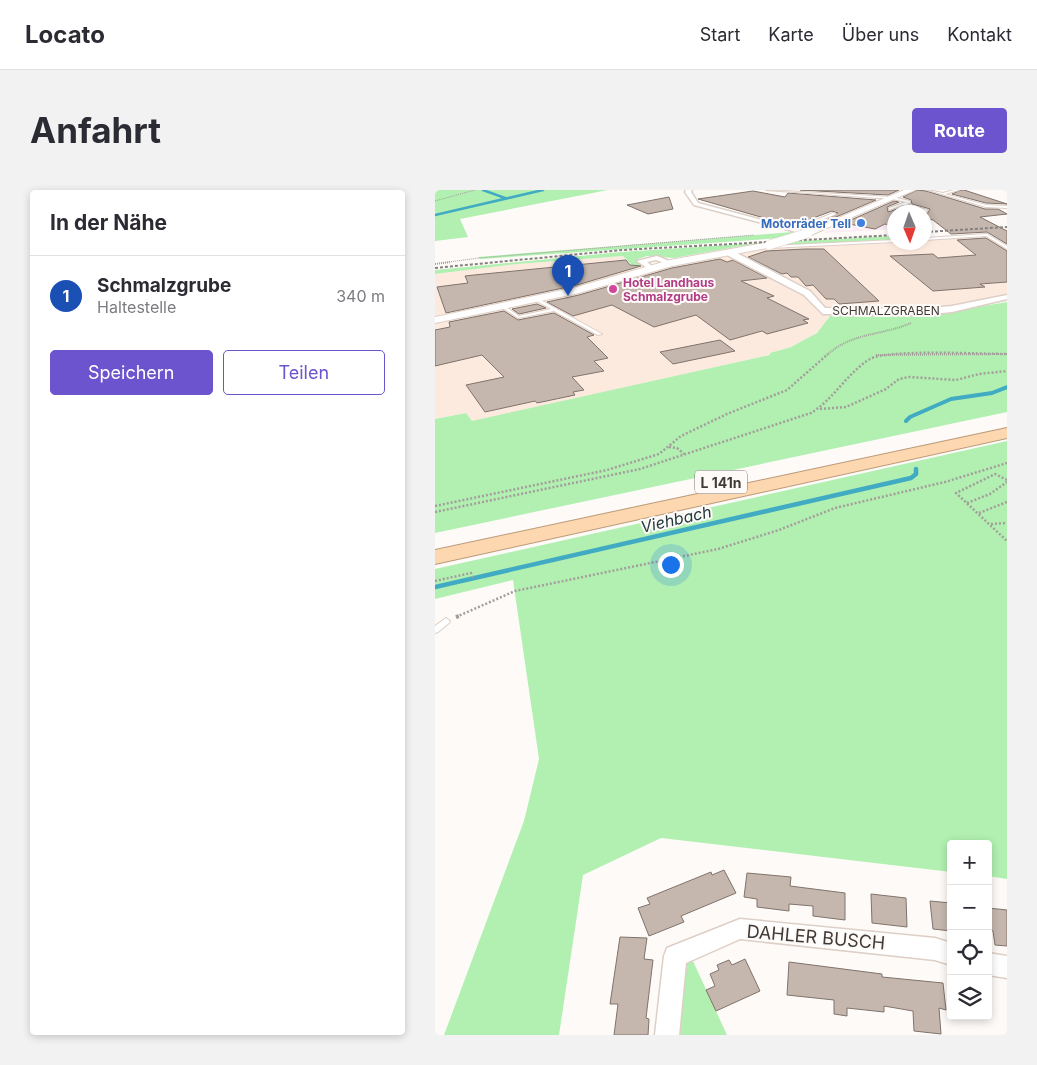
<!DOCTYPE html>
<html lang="de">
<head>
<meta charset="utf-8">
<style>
	body { margin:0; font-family:Inter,sans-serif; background:#f2f2f3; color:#2b2b33 }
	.controls { position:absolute; right:15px; bottom:15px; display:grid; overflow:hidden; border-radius:5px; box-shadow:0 2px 8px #0003 }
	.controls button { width:45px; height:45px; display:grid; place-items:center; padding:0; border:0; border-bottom:1px solid #e1e1e2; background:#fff; color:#2b2b33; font:25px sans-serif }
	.compass { position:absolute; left:452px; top:15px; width:45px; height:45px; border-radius:50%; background:#fff; box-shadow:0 2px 8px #0003; rotate:178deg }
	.you { position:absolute; left:235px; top:374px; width:18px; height:18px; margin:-12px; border:4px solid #fff; border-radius:50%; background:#1a73e8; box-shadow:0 0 0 8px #1a73e833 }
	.badge { display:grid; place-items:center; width:32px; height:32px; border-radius:50%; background:#6b54cd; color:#fff; font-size:16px; font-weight:700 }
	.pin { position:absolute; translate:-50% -41px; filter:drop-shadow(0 1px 2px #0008) }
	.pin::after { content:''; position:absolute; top:26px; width:18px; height:15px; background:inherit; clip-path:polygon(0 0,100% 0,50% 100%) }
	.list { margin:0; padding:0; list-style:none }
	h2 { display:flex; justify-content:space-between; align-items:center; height:65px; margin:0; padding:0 20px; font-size:21px }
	h2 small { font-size:16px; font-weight:400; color:#7c7c81 }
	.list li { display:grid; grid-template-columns:32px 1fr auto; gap:15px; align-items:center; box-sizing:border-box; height:80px; padding:0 20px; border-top:1px solid #e1e1e2 }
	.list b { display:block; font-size:19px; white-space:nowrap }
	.list p { margin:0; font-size:16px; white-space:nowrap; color:#7c7c81 }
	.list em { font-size:16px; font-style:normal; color:#7c7c81 }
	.actions { display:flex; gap:10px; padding:15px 20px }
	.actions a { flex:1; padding:11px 0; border:1px solid #6b54cd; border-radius:5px; text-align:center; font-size:18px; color:#6b54cd }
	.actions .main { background:#6b54cd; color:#fff }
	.icon { flex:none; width:28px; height:28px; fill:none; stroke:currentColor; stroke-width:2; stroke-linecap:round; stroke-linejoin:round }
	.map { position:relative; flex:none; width:572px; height:845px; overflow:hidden; border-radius:5px }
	header { display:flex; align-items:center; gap:30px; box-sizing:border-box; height:70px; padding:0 25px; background:#fff; border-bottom:1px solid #e1e1e2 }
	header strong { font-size:24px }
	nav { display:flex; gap:28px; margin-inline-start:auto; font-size:18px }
	.intro { display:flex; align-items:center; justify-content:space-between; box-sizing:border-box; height:120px; padding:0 30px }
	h1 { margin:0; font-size:35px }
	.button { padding:12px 22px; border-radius:5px; background:#6b54cd; color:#fff; font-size:18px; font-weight:700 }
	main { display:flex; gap:30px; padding:0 30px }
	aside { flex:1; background:#fff; border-radius:5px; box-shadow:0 2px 8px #0003 }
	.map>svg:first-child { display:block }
	.commercial { fill:#fdebf5 }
	.built { fill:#fceadf }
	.green { fill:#b1f0b1 }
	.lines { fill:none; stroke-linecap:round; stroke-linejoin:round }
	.stream-far2 { stroke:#41abc3; stroke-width:2.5 }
	.stream-far1 { stroke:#41abc3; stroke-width:4 }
	.stream { stroke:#41abc3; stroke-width:4.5 }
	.building { fill:#c5b7ae; stroke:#80736b }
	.service-casing { stroke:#decfc6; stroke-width:2 }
	.minor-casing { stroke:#decfc6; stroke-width:3 }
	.secondary-casing { stroke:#decfc6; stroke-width:2 }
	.trunk-casing { stroke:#bb9a79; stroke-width:2 }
	.path-far3 { stroke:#a39e9b; stroke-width:1; stroke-dasharray:1 1; stroke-linecap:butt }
	.path-far2 { stroke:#a39e9b; stroke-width:2; stroke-dasharray:1 1; stroke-linecap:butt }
	.path-far1 { stroke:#a39e9b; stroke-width:2.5; stroke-dasharray:2 2; stroke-linecap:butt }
	.path { stroke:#a39e9b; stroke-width:4; stroke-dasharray:3 3; stroke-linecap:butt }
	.service { fill:#fff; fill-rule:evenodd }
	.minor { fill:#fff; fill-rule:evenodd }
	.secondary { fill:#fff; fill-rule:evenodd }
	.trunk { fill:#fcd7b0; fill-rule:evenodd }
	.rail { stroke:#85807d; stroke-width:2; stroke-dasharray:3 2; stroke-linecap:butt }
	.secondary-bridge-casing { stroke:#decfc6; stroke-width:10; stroke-linecap:butt }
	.secondary-bridge { stroke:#fff; stroke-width:9 }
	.shop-dot { fill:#3f7fe0; stroke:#fdfaf8; stroke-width:2 }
	.hotel-dot { fill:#d1479c; stroke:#fdfaf8; stroke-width:2 }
	.labels { text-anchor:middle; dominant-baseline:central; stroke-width:4; stroke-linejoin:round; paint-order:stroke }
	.far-shop-label { font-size:12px; font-weight:bold; fill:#366cbe; stroke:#fdfaf8; text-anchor:end }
	.far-hotel-label { font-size:12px; font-weight:bold; fill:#b23c85; stroke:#fdfaf8; text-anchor:start }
	.far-street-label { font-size:12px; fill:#413b37; stroke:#fdfaf8 }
	.shield { fill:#fdfaf8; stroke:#797471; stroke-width:1 }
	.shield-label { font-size:14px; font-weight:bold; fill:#413b37 }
	.water-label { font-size:16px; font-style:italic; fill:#21383e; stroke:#fdfaf8 }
	.near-street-label { font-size:18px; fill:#413b37; stroke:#fdfaf8 }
</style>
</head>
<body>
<header>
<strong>Locato</strong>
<nav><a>Start</a><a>Karte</a><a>Über uns</a><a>Kontakt</a></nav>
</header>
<div class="intro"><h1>Anfahrt</h1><a class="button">Route</a></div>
<main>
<aside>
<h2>In der Nähe<small></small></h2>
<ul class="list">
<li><span class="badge" style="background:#1a4fb4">1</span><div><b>Schmalzgrube</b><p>Haltestelle</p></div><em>340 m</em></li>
</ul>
<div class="actions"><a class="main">Speichern</a><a>Teilen</a></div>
</aside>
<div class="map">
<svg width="572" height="845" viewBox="0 0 572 845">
	<rect width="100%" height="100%" fill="#fdfaf8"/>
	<polygon class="commercial" points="436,22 459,29 459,39 389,43"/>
	<polygon class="built" points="572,46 572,111 495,125 405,124 393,127 387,139 375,147 356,157 335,163 335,165 37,232 31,223 0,229 0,84 82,74 188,66 195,75 208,83 246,72 328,58 490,52 490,50"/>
	<g class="green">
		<polygon points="0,0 173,0 25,29 33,47 0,51"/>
		<polygon points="357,42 363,44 346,48 45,69 43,67"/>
		<polygon points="459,46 459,50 344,56 365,51"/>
		<polygon points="323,53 239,68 212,66 203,69 206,76 200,78 188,66 82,74 0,84 0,80 186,62"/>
		<polygon points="572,112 572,222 0,343 0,229 31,223 37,231 335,165 335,163 356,157 382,143 395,126 495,125"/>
		<polygon points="572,251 572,689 553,686 553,654 516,654 516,682 226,648 148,685 124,845 9,845 89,631 104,569 78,390 0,409 0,379"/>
		<polygon points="257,769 292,845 241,845 242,835 246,835 249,789 246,773"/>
	</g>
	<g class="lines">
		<g class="stream-far2">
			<polyline points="48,0 70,8"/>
			<polyline points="0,25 108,0"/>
		</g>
		<polyline class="stream-far1" points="471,231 475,227 516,209 557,203 572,197"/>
		<polyline class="stream" points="0,397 476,288 481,284 481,279"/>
	</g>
	<g class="building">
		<polygon points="365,0 464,0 453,5"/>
		<polygon points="482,0 491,1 550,19 563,19 572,24 545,27 572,41 572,54 552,42 516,44 498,30 490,28 495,19 477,14 476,10 468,7"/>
		<polygon points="526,0 529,0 572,14 551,13 517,4"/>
		<polygon points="318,1 350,7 353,3 441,10 387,33 403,23 397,21 357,36 263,9"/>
		<polygon points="234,7 238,19 213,24 192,15"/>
		<polygon points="459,11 464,12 452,17 453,22 468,17 485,22 460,22 460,36 450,34 440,39 409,33"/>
		<polygon points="551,48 572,61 572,92 545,94 550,97 498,101 455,66 498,64 503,68 541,65 522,50"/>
		<polygon points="370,59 389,59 444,111 404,114 399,109 391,109 378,95 371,96 363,87 356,87 352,83 347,84 313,67 331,61"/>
		<polygon points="285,69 292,72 298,70 332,88 306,91 339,106 332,108 374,129 368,130 373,133 332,144 327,141 295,150 261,125 219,137 177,115 138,126 112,112 144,105 237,78"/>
		<polygon points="191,70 195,75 206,76 142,95 11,123 2,97 33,93 30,86 39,85"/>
		<polygon points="102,114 111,118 84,124 77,119"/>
		<polygon points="69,121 83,130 119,123 159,145 152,147 173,168 159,171 169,181 137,187 149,200 138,202 140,205 102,213 100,211 50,222 31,195 69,187 47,165 0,176 0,140 15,137 14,132"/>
		<polygon points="285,150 300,161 238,174 225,162"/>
		<polygon points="289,680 301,703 246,726 249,732 214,746 203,718 215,714 212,708 276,682 277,685"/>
		<polygon points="312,683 356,687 355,696 410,703 410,730 378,726 378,716 354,714 354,721 322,717 322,709 309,707"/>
		<polygon points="436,704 471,708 472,737 437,733"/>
		<polygon points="495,711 516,713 516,741 498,739"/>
		<polygon points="553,718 572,720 572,756 560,755 558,741 553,740"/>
		<polygon points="185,747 212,748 209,769 218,770 211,828 214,829 213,845 179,845 183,814 175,814"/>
		<polygon points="310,769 325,801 281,821 271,800 280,796 275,784 284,780 282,775 294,770 297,775"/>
		<polygon points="354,772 447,784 447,787 508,793 511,820 504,818 506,844 479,841 478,821 449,816 449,822 412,818 412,826 399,824 399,810 352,805"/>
	</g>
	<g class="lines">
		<g class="service-casing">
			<g id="service">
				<polygon points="331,0 457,7 475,11 475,13 471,14 493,20 490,23 487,22 489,20 468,15 454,20 454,18 471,12 457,9"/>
				<polygon points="493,0 508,3 519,0 524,0 510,4 551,15 572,16 572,18 551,17"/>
				<polygon points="398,23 401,24 360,41 357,40"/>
				<polygon points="552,44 572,56 572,59 551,46 490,50 490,48"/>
				<polygon points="460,50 460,52 334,58 332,57 334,56"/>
				<polygon points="100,108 102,108 167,144 163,145 119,121 83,128 65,116 68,115 84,126 116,119 100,110"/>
				<polygon points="11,428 15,431 14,433 3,442 0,443 0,436"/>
			</g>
		</g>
		<g class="minor-casing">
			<g id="minor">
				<polygon points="251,0 257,0 256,2 263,13 376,43 373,45 259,15 250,2"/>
				<polygon points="290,60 296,60 375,101 390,118 485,119 517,116 572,105 572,109 517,122 485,125 388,124 369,105 290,64"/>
				<polygon points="222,66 239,73 235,75 221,70 212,72 219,78 215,80 202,71"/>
				<polygon points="305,729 500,748 516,753 516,775 500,770 305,749 251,773 244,845 220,845 229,766 232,758"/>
				<polygon points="553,763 572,766 572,788 553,785"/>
			</g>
		</g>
		<g class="secondary-casing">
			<g id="secondary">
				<polygon points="469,0 480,0 376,45 368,43"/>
				<polygon points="334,52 339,55 337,57 237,76 144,103 0,133 0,127 142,97 235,70"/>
			</g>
		</g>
		<g class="trunk-casing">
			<polygon id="trunk" points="572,238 572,248 0,374 0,360"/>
		</g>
		<g class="path-far3">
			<polyline points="0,11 40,0"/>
			<polyline points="6,73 44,68 319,45"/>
		</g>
		<g class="path-far2">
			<polyline points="0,74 15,72"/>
			<path d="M392 165C417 142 446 146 476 133"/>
			<polyline points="441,165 572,164"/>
		</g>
		<g class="path-far1">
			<polyline points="385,219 411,217 451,199 464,189 474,187 521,190 544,184 572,181"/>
			<polyline points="234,257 242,258 249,264"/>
			<polyline points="572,290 560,284 521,303 572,351"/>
			<polyline points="532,313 555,304 572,292"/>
			<polyline points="0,316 172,280 224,264 246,246 292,224 352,200 393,164"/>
			<path d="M0 322 205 279 376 223C399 209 412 183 435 169 450 159 548 164 572 164"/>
			<polyline points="544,323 572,312"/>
			<polyline points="556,334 572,333"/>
			<polyline points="0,391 36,383 38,388"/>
			<polyline points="21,427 80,401 283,359 344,340 400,318 510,292 572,273"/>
		</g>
		<polyline class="path" points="21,427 24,426"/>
		<use href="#service" class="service"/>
		<use href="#minor" class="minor"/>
		<use href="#secondary" class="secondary"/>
		<use href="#trunk" class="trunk"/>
		<g class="rail">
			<polyline points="490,42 572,37"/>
			<polyline points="0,78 187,60 460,45"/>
		</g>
		<g class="secondary-bridge-casing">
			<polyline id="secondary-bridge" points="334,55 373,43"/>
		</g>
		<use href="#secondary-bridge" class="secondary-bridge"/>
	</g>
	<circle class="shop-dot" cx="426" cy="33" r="5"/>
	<circle class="hotel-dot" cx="178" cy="99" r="5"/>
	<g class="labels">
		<g class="far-shop-label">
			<text x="416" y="33">Motorräder Tell</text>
		</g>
		<g class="far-hotel-label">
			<text x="188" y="92">Hotel Landhaus<tspan x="188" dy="14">Schmalzgrube</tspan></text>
		</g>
		<g class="far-street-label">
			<text x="451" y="120">SCHMALZGRABEN</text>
		</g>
		<rect class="shield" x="260" y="280.5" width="52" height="23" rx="4"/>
		<g class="shield-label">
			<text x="286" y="292">L 141n</text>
		</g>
		<g class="water-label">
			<text transform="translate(241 329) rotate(-13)">Viehbach</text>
		</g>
		<g class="near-street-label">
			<text transform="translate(381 747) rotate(5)">DAHLER BUSCH</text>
		</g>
	</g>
</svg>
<div class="controls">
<button>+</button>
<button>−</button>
<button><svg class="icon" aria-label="locate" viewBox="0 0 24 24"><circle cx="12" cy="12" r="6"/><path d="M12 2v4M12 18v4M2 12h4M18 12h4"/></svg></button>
<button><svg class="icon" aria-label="layers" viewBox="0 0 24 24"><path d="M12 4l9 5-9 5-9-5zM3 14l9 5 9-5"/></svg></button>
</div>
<svg class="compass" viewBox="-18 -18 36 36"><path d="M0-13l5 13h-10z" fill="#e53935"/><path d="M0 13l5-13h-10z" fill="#7c7c81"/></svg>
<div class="you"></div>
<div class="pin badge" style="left:133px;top:106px;background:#1a4fb4">1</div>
</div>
</main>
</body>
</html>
